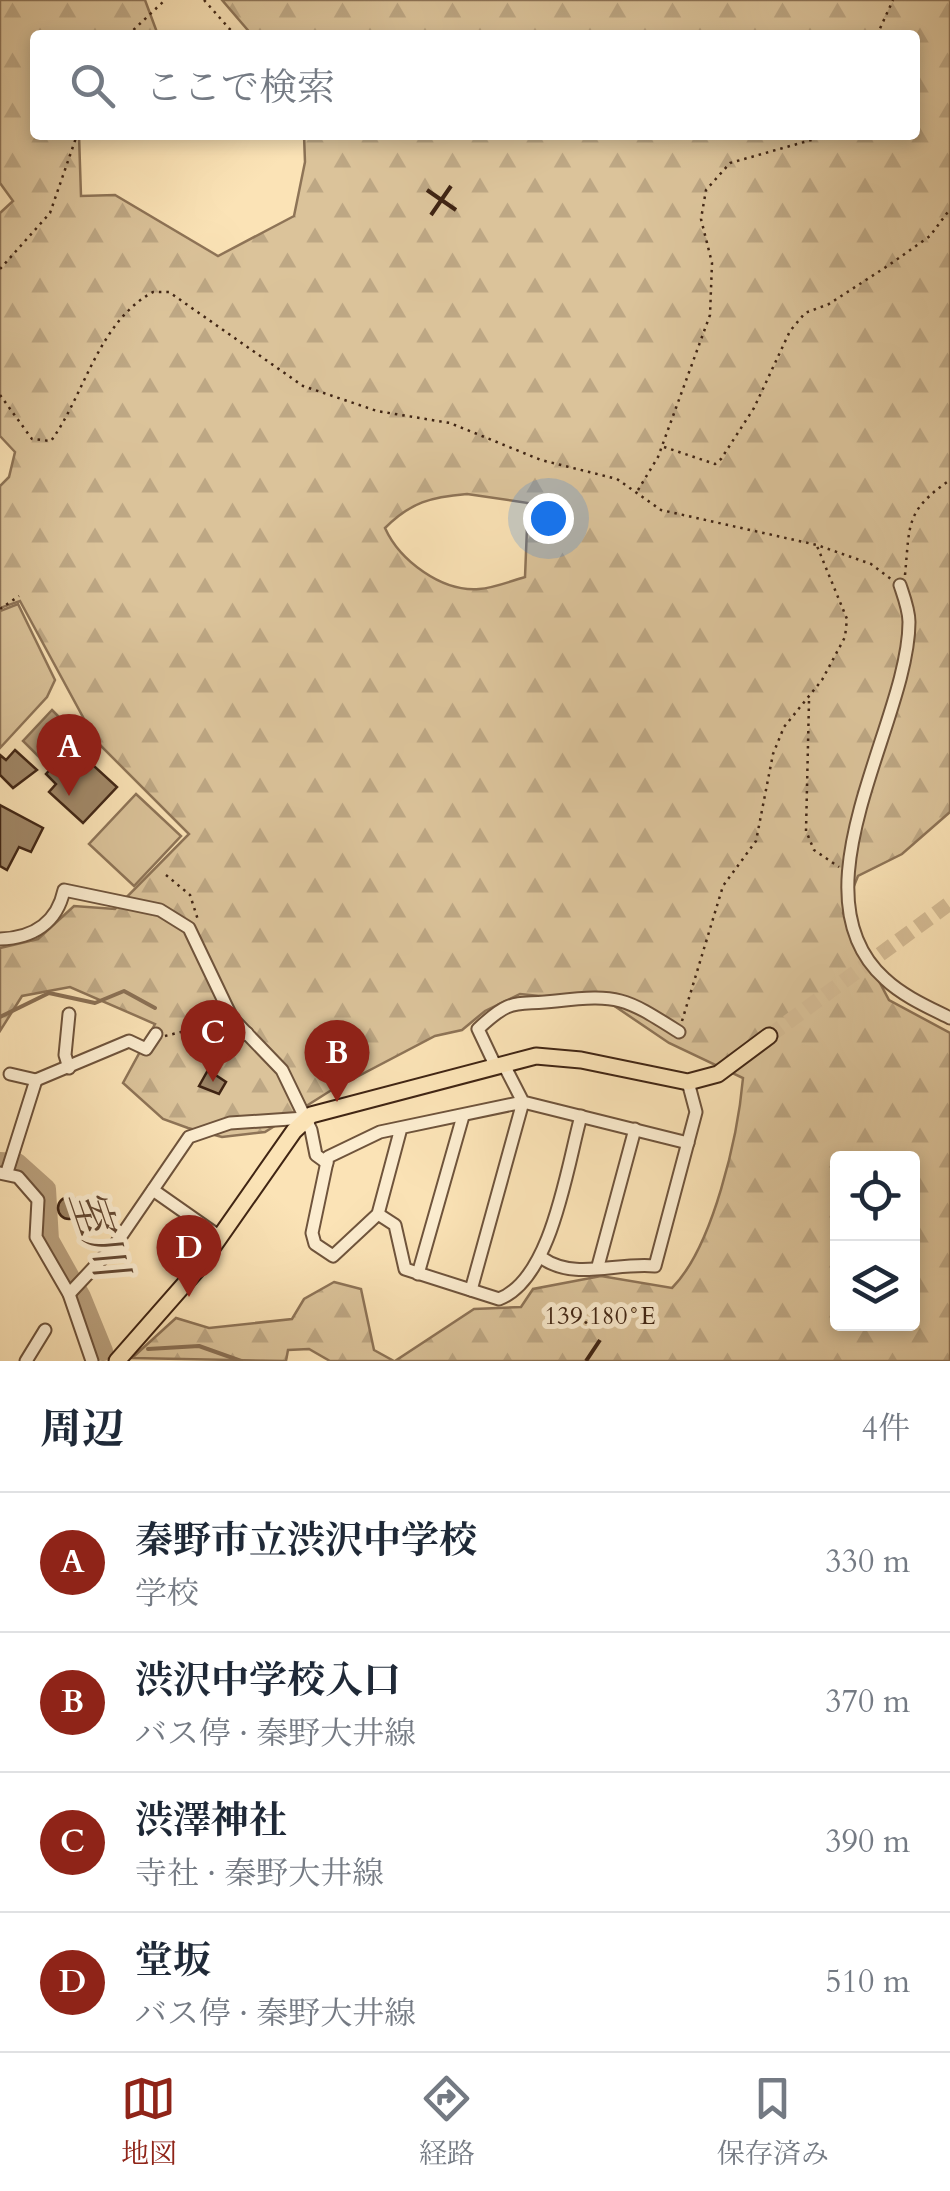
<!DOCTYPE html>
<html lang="ja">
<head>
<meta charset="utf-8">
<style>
	body { margin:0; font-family:Cardo,"Noto Serif JP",serif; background:#f6f6f7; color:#1f2937 }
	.controls { position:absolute; right:30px; bottom:30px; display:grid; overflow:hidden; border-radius:10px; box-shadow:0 5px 15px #0003 }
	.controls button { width:90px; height:90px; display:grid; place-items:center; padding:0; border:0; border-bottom:2px solid #e0e1e3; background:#fff; color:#1f2937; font:50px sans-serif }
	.you { position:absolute; left:548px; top:518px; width:35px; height:35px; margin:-25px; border:8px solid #fff; border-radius:50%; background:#1a73e8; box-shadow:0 0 0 15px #1a73e833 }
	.badge { display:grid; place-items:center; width:65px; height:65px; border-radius:50%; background:#8f2418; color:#fff; font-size:32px; font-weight:700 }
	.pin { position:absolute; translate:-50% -82px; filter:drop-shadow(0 2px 5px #0008) }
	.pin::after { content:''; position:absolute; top:52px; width:35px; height:30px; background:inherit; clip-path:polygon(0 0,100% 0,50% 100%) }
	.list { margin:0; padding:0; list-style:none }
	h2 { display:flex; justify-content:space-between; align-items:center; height:130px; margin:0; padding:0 40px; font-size:42px }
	h2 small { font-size:32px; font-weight:400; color:#747a83 }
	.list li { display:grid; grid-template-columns:65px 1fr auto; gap:30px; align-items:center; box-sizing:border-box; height:140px; padding:0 40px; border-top:2px solid #e0e1e3 }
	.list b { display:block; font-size:38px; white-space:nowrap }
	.list p { margin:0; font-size:32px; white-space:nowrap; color:#747a83 }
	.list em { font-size:32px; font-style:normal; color:#747a83 }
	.icon { flex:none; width:55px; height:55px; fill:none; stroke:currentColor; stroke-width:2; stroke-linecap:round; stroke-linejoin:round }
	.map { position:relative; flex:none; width:950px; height:1361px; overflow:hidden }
	.search { position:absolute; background:#fff; box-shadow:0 5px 15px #0003; left:30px; right:30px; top:30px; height:110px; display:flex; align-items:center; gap:25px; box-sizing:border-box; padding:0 35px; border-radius:10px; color:#747a83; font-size:38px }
	.sheet { height:690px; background:#fff }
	nav { display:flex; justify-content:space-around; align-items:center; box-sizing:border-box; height:140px; border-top:2px solid #e0e1e3; background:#fff; font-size:28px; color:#747a83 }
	nav a { display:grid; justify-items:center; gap:5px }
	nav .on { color:#8f2418 }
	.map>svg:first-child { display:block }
	.green { fill:#dbc39a; stroke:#8e7457; stroke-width:2.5 }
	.forest { fill:url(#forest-firs); stroke:#8e7457; stroke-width:2.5; fill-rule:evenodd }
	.water { fill:#bba27f; stroke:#8a7054; stroke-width:2.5 }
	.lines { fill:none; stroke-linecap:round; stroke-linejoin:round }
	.stream { stroke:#8a7054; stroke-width:4 }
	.river { stroke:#bba27f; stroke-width:20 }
	.building { fill:#a18868; stroke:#402514; stroke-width:2.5 }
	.major-tunnel { stroke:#d6bd96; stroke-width:15; stroke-dasharray:15 8; stroke-linecap:butt }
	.minor-casing { stroke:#6f543c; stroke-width:15 }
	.major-casing { stroke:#402514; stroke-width:19 }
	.path { stroke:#402514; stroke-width:2.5; stroke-dasharray:2.5 5; stroke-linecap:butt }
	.minor { stroke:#fcedd0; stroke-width:11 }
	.major { stroke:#fbe3b6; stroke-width:15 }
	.ticks { fill:none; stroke:#402514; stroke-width:4 }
	.labels { text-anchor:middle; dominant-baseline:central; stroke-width:10; stroke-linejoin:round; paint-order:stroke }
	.water-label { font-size:45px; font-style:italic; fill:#654a34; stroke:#fcedd0 }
	.ticks-label { font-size:25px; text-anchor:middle; fill:#402514; stroke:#fcedd0; stroke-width:10; stroke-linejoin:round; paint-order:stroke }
</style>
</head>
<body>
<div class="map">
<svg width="950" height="1361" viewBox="0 0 950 1361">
	<defs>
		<pattern id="forest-firs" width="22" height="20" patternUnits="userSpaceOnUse" patternTransform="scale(2.5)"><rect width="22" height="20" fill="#dbc39a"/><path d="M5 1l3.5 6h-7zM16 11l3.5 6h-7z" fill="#bda784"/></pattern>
	</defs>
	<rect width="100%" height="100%" fill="#fbe3b6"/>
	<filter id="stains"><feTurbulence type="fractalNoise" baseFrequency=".002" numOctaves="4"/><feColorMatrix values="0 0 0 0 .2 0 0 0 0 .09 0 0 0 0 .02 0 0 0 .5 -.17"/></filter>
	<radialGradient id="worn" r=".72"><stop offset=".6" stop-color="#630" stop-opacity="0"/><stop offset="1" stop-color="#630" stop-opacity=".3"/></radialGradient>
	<g class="green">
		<polygon points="18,604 55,680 47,697 0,748 0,611"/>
		<polygon points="136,794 181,836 134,886 89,844"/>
	</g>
	<g class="forest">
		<path d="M0 0H145L158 35H35V135H79L81 196 115 195 218 256 294 216 305 162 304 135H915V35H252L222 0H950V812L902 854 858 876 843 913 889 1000 950 1033V1361H395L474 1309 521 1307 533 1289 601 1276 672 1288C713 1247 738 1136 743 1078L669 1043 610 1003 520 994 485 1011 462 1030 435 1036 330 1091 265 1132 222 1137 188 1128 163 1119 123 1083 155 1024 70 987 22 996 0 1031V948L38 939 74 906 115 909 189 834 96 741 20 601 0 608V486L9 477 15 452 0 436V213L13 201 0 183ZM467 494 528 503 525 577C511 581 494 588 479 589 442 592 400 561 385 528 411 502 431 497 467 494ZM838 1158H912V1324H838Z"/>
		<polygon points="334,1282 361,1289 374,1350 394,1361 330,1361 309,1349 288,1350 286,1361 132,1358 176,1318 209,1328 292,1319 304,1299"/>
	</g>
	<polygon class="water" points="52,710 67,725 39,757 23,741"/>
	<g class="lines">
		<g class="stream">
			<polyline points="0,1017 49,993 95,1003 124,991 155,1008"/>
			<polyline points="148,1349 199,1346 241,1361"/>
		</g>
		<polyline class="river" points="0,1162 17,1163 46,1189 49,1240 81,1297 103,1351"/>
	</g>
	<g class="building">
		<polygon points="72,746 117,787 83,823 49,792 56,784 46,774"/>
		<polygon points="15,750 37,770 13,788 0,775 0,755 6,760"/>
		<polygon points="0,805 43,828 31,852 19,847 7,870 0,866"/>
		<polygon points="208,1070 226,1082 219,1094 199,1086"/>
		<circle cx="69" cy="1208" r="11"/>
	</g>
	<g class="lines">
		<polyline class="major-tunnel" points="769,1036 950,903"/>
		<g class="minor-casing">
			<g id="minor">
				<path d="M900 585C904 597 909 610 909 622 909 722 789 893 885 979 903 996 928 1007 950 1018"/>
				<path d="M0 939C33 938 57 923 64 890L160 910 189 928 232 1018 282 1070 311 1130 316 1155 327 1163"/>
				<polyline points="69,1014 65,1055 69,1068"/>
				<polyline points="203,1050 247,1033"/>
				<polyline points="504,1065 523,1102 688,1143"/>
				<path d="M496 1067 478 1029C513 996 514 1006 556 1001 620 994 625 998 679 1032"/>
				<polyline points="10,1074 36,1080 129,1041 146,1049 156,1034"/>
				<polyline points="401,1128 378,1214 333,1256 315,1244 312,1233 328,1157 380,1132 523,1102 471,1290"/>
				<polyline points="7,1172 36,1080"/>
				<polyline points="0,1173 18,1177 38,1200 36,1237 69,1294 92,1361"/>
				<polyline points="153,1190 220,1237"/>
				<path d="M378 1214 395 1225 405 1269 499 1299C552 1279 567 1166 581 1116"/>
				<path d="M542 1258C575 1281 616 1262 655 1266L696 1112 688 1082"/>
				<polyline points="598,1266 635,1129"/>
				<polyline points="418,1274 463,1116"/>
				<polyline points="69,1294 115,1245 189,1137 230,1123 305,1118"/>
				<polyline points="26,1361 45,1330"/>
			</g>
		</g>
		<g class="major-casing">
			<polyline id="major" points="117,1361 196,1271 294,1131 311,1115 536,1056 581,1060 688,1082 718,1074 769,1036"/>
		</g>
		<g class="path">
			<polyline points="204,0 235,35"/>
			<polyline points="128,35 165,0"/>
			<polyline points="877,35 893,0"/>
			<polyline points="0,269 50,213 77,135"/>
			<path d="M0 395 32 439 51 441C85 394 98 322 153 292H169L303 386 377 411 450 423 541 460 617 479 661 510 817 545 871 564 891 579"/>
			<polyline points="664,447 715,464 721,459 754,408 790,331 805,313 829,304 889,265 930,236 950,209"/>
			<polyline points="638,490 658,457 710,315 712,263 701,219 706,190 730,163 829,135"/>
			<path d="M905 575C910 524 905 511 950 480"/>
			<polyline points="0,609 19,596"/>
			<polyline points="809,701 806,831 814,850 839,867"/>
			<polyline points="166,875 190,895 198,920"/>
			<polyline points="682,1021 723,886 756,841 773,754 784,727 822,680 845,637 847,619 817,546"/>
			<polyline points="165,1036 193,1029 215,1034"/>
		</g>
		<use href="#minor" class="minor"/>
		<use href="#major" class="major"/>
	</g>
	<path class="ticks" d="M427 190 456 210M431 215 451 186M586 1361 600 1340"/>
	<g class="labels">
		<g class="water-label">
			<text transform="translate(98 1233) rotate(71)">室川</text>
		</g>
	</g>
	<g class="ticks-label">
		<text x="600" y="1324">139.180°E</text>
	</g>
	<rect width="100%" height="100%" filter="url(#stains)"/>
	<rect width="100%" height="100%" fill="url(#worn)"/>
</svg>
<div class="controls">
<button><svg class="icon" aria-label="locate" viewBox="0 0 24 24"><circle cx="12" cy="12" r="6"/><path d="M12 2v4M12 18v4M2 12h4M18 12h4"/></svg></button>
<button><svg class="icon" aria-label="layers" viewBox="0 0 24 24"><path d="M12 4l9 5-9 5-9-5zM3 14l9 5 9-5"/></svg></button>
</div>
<div class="you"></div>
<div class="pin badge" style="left:69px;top:796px">A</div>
<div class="pin badge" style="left:337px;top:1102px">B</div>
<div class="pin badge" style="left:213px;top:1082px">C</div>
<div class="pin badge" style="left:189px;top:1297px">D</div>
<div class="search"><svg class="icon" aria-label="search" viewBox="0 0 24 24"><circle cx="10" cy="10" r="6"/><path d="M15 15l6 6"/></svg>ここで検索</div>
</div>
<section class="sheet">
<h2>周辺<small>4件</small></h2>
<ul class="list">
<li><span class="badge">A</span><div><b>秦野市立渋沢中学校</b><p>学校</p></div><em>330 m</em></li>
<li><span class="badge">B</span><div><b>渋沢中学校入口</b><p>バス停 · 秦野大井線</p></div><em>370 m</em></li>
<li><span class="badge">C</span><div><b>渋澤神社</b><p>寺社 · 秦野大井線</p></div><em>390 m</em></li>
<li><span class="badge">D</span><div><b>堂坂</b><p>バス停 · 秦野大井線</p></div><em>510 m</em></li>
</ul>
</section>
<nav>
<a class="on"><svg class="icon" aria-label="map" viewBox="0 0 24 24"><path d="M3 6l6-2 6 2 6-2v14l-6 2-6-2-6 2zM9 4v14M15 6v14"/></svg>地図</a>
<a><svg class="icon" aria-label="directions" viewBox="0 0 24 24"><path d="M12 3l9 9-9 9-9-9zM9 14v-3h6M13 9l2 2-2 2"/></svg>経路</a>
<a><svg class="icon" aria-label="saved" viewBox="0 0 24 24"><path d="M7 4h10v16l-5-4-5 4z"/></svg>保存済み</a>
</nav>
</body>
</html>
